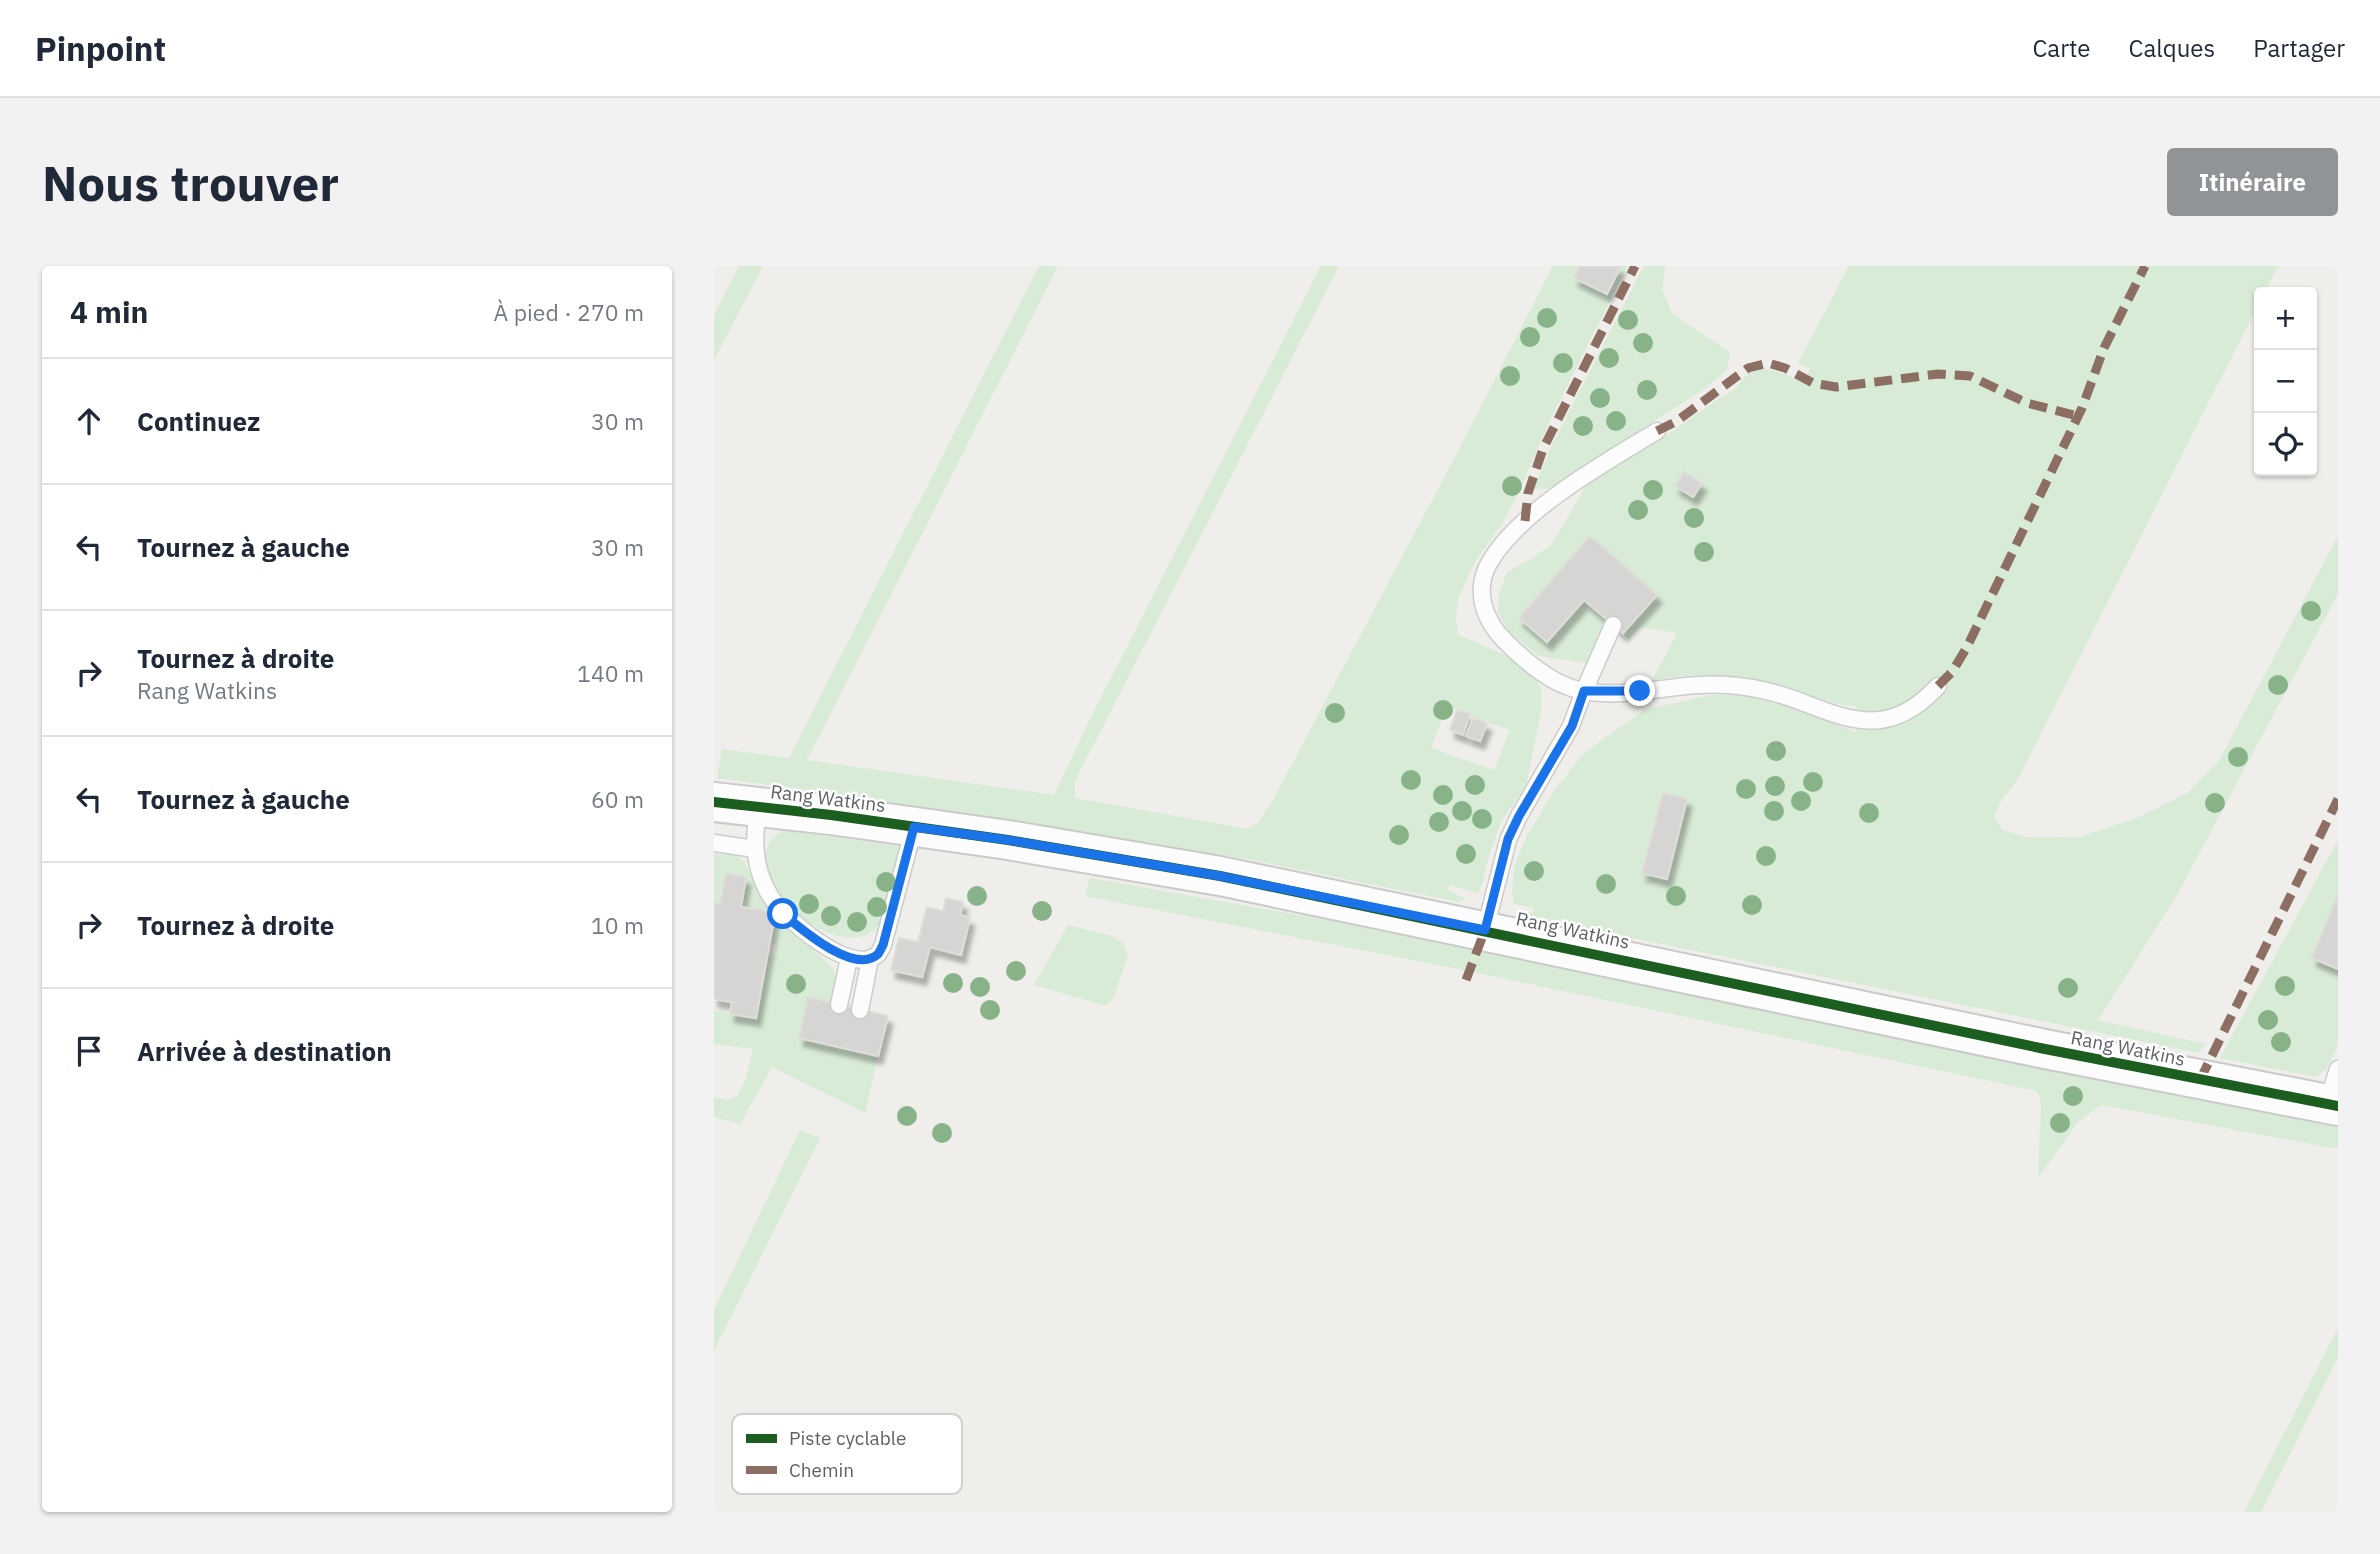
<!DOCTYPE html>
<html lang="fr">
<head>
<meta charset="utf-8">
<style>
	body { margin:0; font-family:"IBM Plex Sans",sans-serif; background:#f2f2f3; color:#1f2937 }
	.controls { position:absolute; right:21px; top:21px; display:grid; overflow:hidden; border-radius:7px; box-shadow:0 2px 5px #0004 }
	.controls button { width:63px; height:63px; display:grid; place-items:center; padding:0; border:0; border-bottom:2px solid #e0e1e3; background:#fff; color:#1f2937; font:35px sans-serif }
	.stop { position:absolute; width:21px; height:21px; margin:-16px; border:5px solid #1a73e8; border-radius:50%; background:#fff }
	.stop.end { background:#1a73e8; border-color:#fff; box-shadow:0 2px 7px #0008 }
	.list { margin:0; padding:0; list-style:none }
	h2 { display:flex; justify-content:space-between; align-items:center; height:91px; margin:0; padding:0 28px; font-size:30px }
	h2 small { font-size:23px; font-weight:400; color:#747a83 }
	.list li { display:grid; grid-template-columns:46px 1fr auto; gap:21px; align-items:center; box-sizing:border-box; height:126px; padding:0 28px; border-top:2px solid #e0e1e3 }
	.list b { display:block; font-size:26px; white-space:nowrap }
	.list p { margin:0; font-size:23px; white-space:nowrap; color:#747a83 }
	.list em { font-size:23px; font-style:normal; color:#747a83 }
	.icon { flex:none; width:38px; height:38px; fill:none; stroke:currentColor; stroke-width:2; stroke-linecap:round; stroke-linejoin:round }
	.map { position:relative; flex:none; width:1624px; height:1246px; overflow:hidden; border-radius:7px }
	header { display:flex; align-items:center; gap:42px; box-sizing:border-box; height:98px; padding:0 35px; background:#fff; border-bottom:2px solid #e0e1e3 }
	header strong { font-size:33px }
	nav { display:flex; gap:38px; margin-inline-start:auto; font-size:24px }
	.intro { display:flex; align-items:center; justify-content:space-between; box-sizing:border-box; height:168px; padding:0 42px }
	h1 { margin:0; font-size:49px }
	.button { padding:18px 32px; border-radius:7px; background:#919496; color:#fff; font-size:24px; font-weight:700 }
	main { display:flex; gap:42px; padding:0 42px }
	aside { flex:1; background:#fff; border-radius:7px; box-shadow:0 2px 5px #0004 }
	.map>svg:first-child { display:block }
	.green { fill:#d8ebd6; fill-rule:evenodd }
	.building { fill:#d6d5d3; stroke:#deddd9; stroke-width:2; filter:url(#shadow) }
	.lines { fill:none; stroke-linecap:round; stroke-linejoin:round }
	.lane-casing { stroke:#cbcccc; stroke-width:19 }
	.secondary-casing { stroke:#cacacb; stroke-width:42 }
	.lane { stroke:#fdfcfc; stroke-width:16 }
	.secondary { stroke:#fdfcfc; stroke-width:38 }
	.quiet { stroke:#8d6e63; stroke-width:9; stroke-dasharray:18 9; stroke-linecap:butt }
	.cycleway-casing { stroke:#fff; stroke-width:15 }
	.cycleway { stroke:#1b5e20; stroke-width:10 }
	.tree { fill:#88b388 }
	.route { stroke:#1a73e8; stroke-width:9 }
	.labels { text-anchor:middle; dominant-baseline:central; stroke-width:5; stroke-linejoin:round; paint-order:stroke }
	.street-label { font-size:19px; fill:#5f6368; stroke:#fff }
	.key { fill:#fff; stroke:#cfd0d2; stroke-width:2 }
	.key-label { font-size:19px; fill:#5f6368 }
</style>
</head>
<body>
<header>
<strong>Pinpoint</strong>
<nav><a>Carte</a><a>Calques</a><a>Partager</a></nav>
</header>
<div class="intro"><h1>Nous trouver</h1><a class="button">Itinéraire</a></div>
<main>
<aside>
<h2>4 min<small>À pied · 270 m</small></h2>
<ul class="list">
<li><svg class="icon" aria-label="ahead" viewBox="0 0 24 24"><path d="M12 20V5M6 11l6-6 6 6"/></svg><div><b>Continuez</b></div><em>30 m</em></li>
<li><svg class="icon" aria-label="left" viewBox="0 0 24 24"><path d="M17 20v-9H6M10 6l-5 5 5 5"/></svg><div><b>Tournez à gauche</b></div><em>30 m</em></li>
<li><svg class="icon" aria-label="right" viewBox="0 0 24 24"><path d="M7 20v-9h11M14 6l5 5-5 5"/></svg><div><b>Tournez à droite</b><p>Rang Watkins</p></div><em>140 m</em></li>
<li><svg class="icon" aria-label="left" viewBox="0 0 24 24"><path d="M17 20v-9H6M10 6l-5 5 5 5"/></svg><div><b>Tournez à gauche</b></div><em>60 m</em></li>
<li><svg class="icon" aria-label="right" viewBox="0 0 24 24"><path d="M7 20v-9h11M14 6l5 5-5 5"/></svg><div><b>Tournez à droite</b></div><em>10 m</em></li>
<li><svg class="icon" aria-label="arrive" viewBox="0 0 24 24"><path d="M6 21V4h12l-3 4 3 4H6"/></svg><div><b>Arrivée à destination</b></div></li>
</ul>
</aside>
<div class="map">
<svg width="1624" height="1246" viewBox="0 0 1624 1246">
	<defs>
		<filter id="shadow"><feDropShadow dx="4.5" dy="8" stdDeviation="2" flood-color="#0004"/></filter>
	</defs>
	<rect width="100%" height="100%" fill="#efeeea"/>
	<g class="green">
		<polygon points="25,0 49,0 0,94 0,49"/>
		<path d="M325 0H344L93 494 340 529 376 453 607 0H625L361 515V532L534 563 543 558 559 534 741 191 839 0H866L860 12 892 28 907 0H914L837 152 805 226 789 256 762 294 745 330 742 351 744 369 796 391 820 411 827 422V447L812 519 787 556 773 596 769 617 763 627 737 619 733 624 752 633 744 636 528 592 144 531 3 512 8 483 75 492ZM733 440 756 448 759 452 796 464 780 504 717 482Z"/>
		<path d="M930 0H952L948 23 958 48 1016 86 1013 104 989 124 863 204C850 215 838 227 820 222L837 181Z"/>
		<path d="M1135 0H1564L1551 26H1545V37L1305 511 1286 537 1280 552 1289 564 1312 571 1362 572 1425 551 1475 526 1506 493 1624 270V328L1463 629 1384 754 1491 778 1485 787 815 651 807 645 819 647V642L800 638 798 626 800 601 813 569 841 524 870 487 930 444 997 429H1032L1078 442 1142 466V440C1119 439 1101 430 1079 424 1026 410 991 404 938 415L963 367 927 361 914 373 909 367 943 329 877 270 805 352 833 376 870 334 905 364 886 399 825 390 796 367 784 347 785 328 793 306 817 293 838 278 871 221 891 205 953 169 1010 129C1019 127 1022 121 1027 115 1046 92 1068 107 1089 117L1096 102 1084 97ZM970 206 987 217 979 231 961 220ZM948 527 973 533 953 612 928 606Z"/>
		<path d="M71 564 183 580 187 586C182 605 179 632 171 649 137 723 1 595 71 564Z"/>
		<polygon points="1624,574 1624,628 1598,692 1624,703 1624,778 1614,801 1602,811 1506,792"/>
		<polygon points="0,588 21,589 30,596 50,634 69,660 113,696 120,704 121,715 118,737 94,732 85,772 164,790 151,847 58,801 26,858 0,851 0,831 12,834 23,830 31,816 39,783 0,778 0,745 42,752 53,688 61,689 62,678 55,677 27,641 32,611 12,608 6,638 0,637"/>
		<polygon points="376,612 613,654 1554,847 1624,860 1624,883 1387,839 1365,855 1324,912 1327,837 1323,825 749,704 371,630"/>
		<polygon points="354,659 398,670 409,677 414,689 400,731 392,740 320,719"/>
		<polygon points="86,864 106,872 0,1085 0,1044"/>
		<polygon points="1624,1062 1624,1091 1547,1246 1530,1246"/>
	</g>
	<g class="building">
		<polygon points="866,0 907,0 893,28 860,12"/>
		<polygon points="970,206 988,217 979,231 961,220"/>
		<polygon points="876,270 943,329 909,367 870,334 833,376 805,352"/>
		<polygon points="743,444 756,448 749,469 736,464"/>
		<polygon points="759,452 773,457 766,475 752,470"/>
		<polygon points="949,527 973,533 953,613 928,607"/>
		<polygon points="12,607 32,611 27,641 61,647 42,752 16,748 18,736 0,733 0,637 6,638"/>
		<polygon points="1624,628 1624,703 1598,692"/>
		<polygon points="232,632 249,636 246,649 256,652 247,689 216,681 208,711 177,704 185,672 204,676 213,641 229,645"/>
		<polygon points="94,731 174,750 164,790 85,772"/>
	</g>
	<g class="lines">
		<g class="lane-casing">
			<g id="lane">
				<path d="M943 165C892 196 808 243 777 294 759 322 769 353 791 375 811 395 837 418 865 424 914 435 964 415 1013 419 1030 420 1047 423 1064 428 1097 437 1130 458 1166 454 1190 451 1208 437 1224 420"/>
				<path d="M45 541C39 571 39 599 54 626 65 649 138 713 164 688 166 686 167 682 169 679L200 561"/>
				<polyline points="0,577 41,583"/>
				<polyline points="771,664 794,574 805,550 857,460 870,425 899,359"/>
				<polyline points="125,739 135,692"/>
				<polyline points="146,744 156,693"/>
				<polyline points="1613,838 1624,803"/>
			</g>
		</g>
		<g class="secondary-casing">
			<polyline id="secondary" points="0,536 117,549 294,574 506,610 1331,783 1624,840"/>
		</g>
		<use href="#lane" class="lane"/>
		<use href="#secondary" class="secondary"/>
		<g class="quiet">
			<polyline points="943,165 963,155 1034,102 1054,97 1071,102 1099,117 1122,121 1224,108 1256,110 1313,137 1364,150"/>
			<polyline points="811,255 814,227 829,183 921,0"/>
			<polyline points="1224,420 1238,406 1253,381 1368,142 1390,82 1431,0"/>
			<polyline points="752,714 771,664"/>
			<polyline points="1486,814 1624,533"/>
		</g>
		<g class="cycleway-casing">
			<polyline id="cycleway" points="0,536 117,549 294,574 506,610 1331,783 1624,840"/>
		</g>
		<use href="#cycleway" class="cycleway"/>
	</g>
	<g class="tree">
		<circle cx="833" cy="52" r="10"/>
		<circle cx="914" cy="54" r="10"/>
		<circle cx="816" cy="71" r="10"/>
		<circle cx="929" cy="77" r="10"/>
		<circle cx="895" cy="92" r="10"/>
		<circle cx="849" cy="97" r="10"/>
		<circle cx="796" cy="110" r="10"/>
		<circle cx="933" cy="124" r="10"/>
		<circle cx="886" cy="132" r="10"/>
		<circle cx="902" cy="155" r="10"/>
		<circle cx="869" cy="160" r="10"/>
		<circle cx="798" cy="220" r="10"/>
		<circle cx="939" cy="224" r="10"/>
		<circle cx="924" cy="244" r="10"/>
		<circle cx="980" cy="252" r="10"/>
		<circle cx="990" cy="286" r="10"/>
		<circle cx="1597" cy="345" r="10"/>
		<circle cx="1564" cy="419" r="10"/>
		<circle cx="729" cy="444" r="10"/>
		<circle cx="621" cy="447" r="10"/>
		<circle cx="1062" cy="485" r="10"/>
		<circle cx="1524" cy="491" r="10"/>
		<circle cx="697" cy="514" r="10"/>
		<circle cx="1099" cy="516" r="10"/>
		<circle cx="761" cy="519" r="10"/>
		<circle cx="1061" cy="520" r="10"/>
		<circle cx="1032" cy="523" r="10"/>
		<circle cx="729" cy="529" r="10"/>
		<circle cx="1087" cy="535" r="10"/>
		<circle cx="1501" cy="537" r="10"/>
		<circle cx="748" cy="545" r="10"/>
		<circle cx="1060" cy="545" r="10"/>
		<circle cx="1155" cy="547" r="10"/>
		<circle cx="768" cy="553" r="10"/>
		<circle cx="725" cy="556" r="10"/>
		<circle cx="685" cy="569" r="10"/>
		<circle cx="752" cy="588" r="10"/>
		<circle cx="1052" cy="590" r="10"/>
		<circle cx="820" cy="605" r="10"/>
		<circle cx="172" cy="616" r="10"/>
		<circle cx="892" cy="618" r="10"/>
		<circle cx="263" cy="630" r="10"/>
		<circle cx="962" cy="630" r="10"/>
		<circle cx="95" cy="638" r="10"/>
		<circle cx="1038" cy="639" r="10"/>
		<circle cx="163" cy="641" r="10"/>
		<circle cx="328" cy="645" r="10"/>
		<circle cx="117" cy="650" r="10"/>
		<circle cx="143" cy="656" r="10"/>
		<circle cx="302" cy="705" r="10"/>
		<circle cx="239" cy="717" r="10"/>
		<circle cx="82" cy="718" r="10"/>
		<circle cx="1571" cy="720" r="10"/>
		<circle cx="266" cy="721" r="10"/>
		<circle cx="1354" cy="722" r="10"/>
		<circle cx="276" cy="744" r="10"/>
		<circle cx="1554" cy="754" r="10"/>
		<circle cx="1567" cy="776" r="10"/>
		<circle cx="1359" cy="830" r="10"/>
		<circle cx="193" cy="850" r="10"/>
		<circle cx="1346" cy="857" r="10"/>
		<circle cx="228" cy="867" r="10"/>
	</g>
	<g class="lines">
		<path class="route" d="M69 648C86 662 141 710 164 688 166 686 167 682 169 679L200 561 294 574 506 610 771 664 794 573 805 550 858 460 870 425H926"/>
	</g>
	<g class="labels">
		<g class="street-label">
			<text transform="translate(114 532) rotate(7)">Rang Watkins</text>
			<text transform="translate(859 664) rotate(12)">Rang Watkins</text>
			<text transform="translate(1414 782) rotate(11)">Rang Watkins</text>
		</g>
	</g>
	<rect x="18" y="1148" width="230" height="80" rx="10" class="key"/>
	<rect x="32" y="1168" width="31" height="9" fill="#1b5e20"/>
	<rect x="32" y="1200" width="31" height="8" fill="#8d6e63"/>
	<g class="key-label">
		<text x="75" y="1179">Piste cyclable</text>
		<text x="75" y="1211">Chemin</text>
	</g>
</svg>
<div class="controls">
<button>+</button>
<button>−</button>
<button><svg class="icon" aria-label="locate" viewBox="0 0 24 24"><circle cx="12" cy="12" r="6"/><path d="M12 2v4M12 18v4M2 12h4M18 12h4"/></svg></button>
</div>
<div class="stop" style="left:69px;top:648px"></div>
<div class="stop end" style="left:926px;top:425px"></div>
</div>
</main>
</body>
</html>
